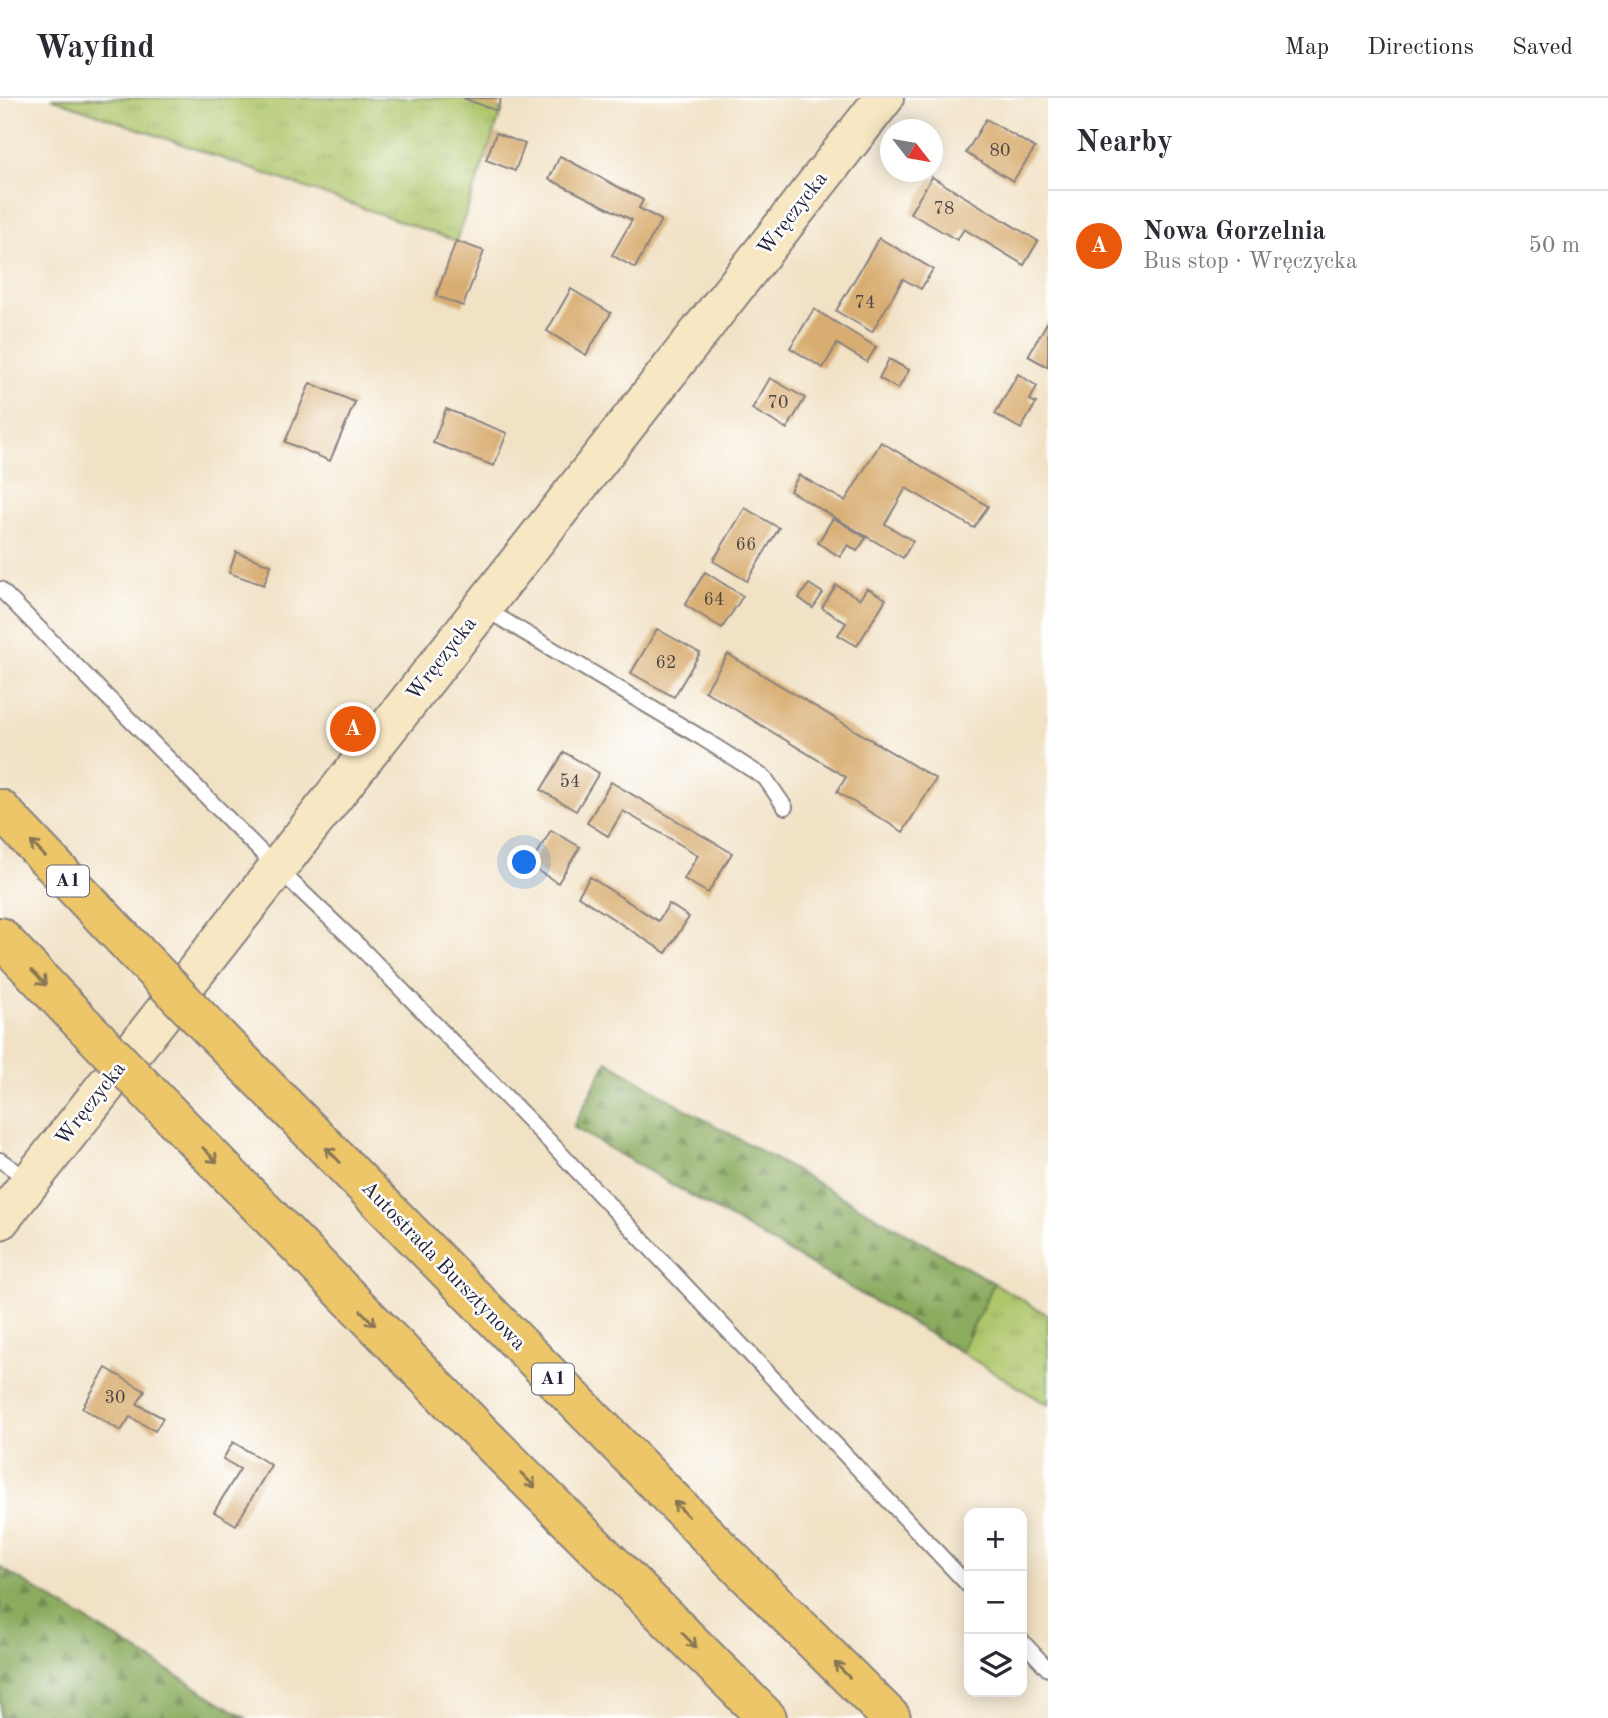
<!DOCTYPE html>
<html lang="en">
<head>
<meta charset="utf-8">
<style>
	body { margin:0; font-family:"Old Standard TT",serif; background:#f2f2f3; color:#2b2b33 }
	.controls { position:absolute; right:21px; bottom:21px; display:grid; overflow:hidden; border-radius:14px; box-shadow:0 4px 18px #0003 }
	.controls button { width:63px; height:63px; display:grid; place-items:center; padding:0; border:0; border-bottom:2px solid #e1e1e2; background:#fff; color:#2b2b33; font:35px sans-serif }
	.compass { position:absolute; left:880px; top:21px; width:63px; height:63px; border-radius:50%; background:#fff; box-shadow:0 4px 18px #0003; rotate:121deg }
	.you { position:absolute; left:525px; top:765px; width:24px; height:24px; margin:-18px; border:5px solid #fff; border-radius:50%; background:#1a73e8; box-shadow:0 0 0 10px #1a73e833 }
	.badge { display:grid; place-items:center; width:46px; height:46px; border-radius:50%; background:#ea580c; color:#fff; font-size:23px; font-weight:700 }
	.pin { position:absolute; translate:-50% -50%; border:4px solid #fff; box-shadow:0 2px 7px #0006 }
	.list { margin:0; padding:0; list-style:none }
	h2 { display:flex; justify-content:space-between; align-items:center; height:91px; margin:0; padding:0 28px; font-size:30px }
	h2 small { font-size:23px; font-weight:400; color:#7c7c81 }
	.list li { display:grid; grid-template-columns:46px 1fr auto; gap:21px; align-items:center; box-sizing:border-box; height:112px; padding:0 28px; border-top:2px solid #e1e1e2 }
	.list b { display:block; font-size:26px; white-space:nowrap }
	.list p { margin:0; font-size:23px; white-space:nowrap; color:#7c7c81 }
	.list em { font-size:23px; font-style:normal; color:#7c7c81 }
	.icon { flex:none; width:38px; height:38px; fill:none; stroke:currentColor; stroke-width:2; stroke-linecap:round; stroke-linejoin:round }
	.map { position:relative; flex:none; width:1048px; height:1620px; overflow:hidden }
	header { display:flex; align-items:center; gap:42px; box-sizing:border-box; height:98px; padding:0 35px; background:#fff; border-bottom:2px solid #e1e1e2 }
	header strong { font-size:33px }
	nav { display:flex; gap:38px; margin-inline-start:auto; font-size:24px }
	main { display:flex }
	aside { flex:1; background:#fff }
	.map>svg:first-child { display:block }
	.grass { fill:url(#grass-tufts); stroke:#687453; stroke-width:2 }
	.forest { fill:url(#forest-firs); stroke:#56664d; stroke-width:2 }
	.building { fill:#d8ad71 }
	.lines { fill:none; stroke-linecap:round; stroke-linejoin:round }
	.lane-casing { stroke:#8a8280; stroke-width:18 }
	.secondary-casing { stroke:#8a8280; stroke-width:42 }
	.highway-casing { stroke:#8a8280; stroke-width:42 }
	.lane { stroke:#fff; stroke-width:14 }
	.secondary { stroke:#f7e8c3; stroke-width:38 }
	.highway { stroke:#ecc669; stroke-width:38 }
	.highway-bridge-casing { stroke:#8a8280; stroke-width:42; stroke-linecap:butt }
	.highway-bridge { stroke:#ecc669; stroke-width:38 }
	.oneway { stroke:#877452 }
	.labels { text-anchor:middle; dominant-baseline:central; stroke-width:5; stroke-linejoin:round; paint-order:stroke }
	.number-label { font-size:18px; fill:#504548 }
	.shield { fill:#fff; stroke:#646476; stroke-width:2 }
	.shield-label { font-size:19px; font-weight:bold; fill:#22223b }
	.street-label { font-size:21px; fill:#22223b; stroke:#fff }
</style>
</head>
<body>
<header>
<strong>Wayfind</strong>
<nav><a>Map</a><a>Directions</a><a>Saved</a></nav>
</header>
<main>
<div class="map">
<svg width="1048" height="1620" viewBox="0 0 1048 1620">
	<defs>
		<pattern id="grass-tufts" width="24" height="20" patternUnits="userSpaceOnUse" patternTransform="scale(1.75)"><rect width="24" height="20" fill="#afc66b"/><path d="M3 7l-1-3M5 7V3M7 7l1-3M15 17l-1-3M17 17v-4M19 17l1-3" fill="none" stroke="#96aa5e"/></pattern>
		<pattern id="forest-firs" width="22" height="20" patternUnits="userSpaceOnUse" patternTransform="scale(1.75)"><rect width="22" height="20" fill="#8bab5f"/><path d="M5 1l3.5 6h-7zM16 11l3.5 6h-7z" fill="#718b50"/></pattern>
	</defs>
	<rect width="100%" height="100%" fill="#fff"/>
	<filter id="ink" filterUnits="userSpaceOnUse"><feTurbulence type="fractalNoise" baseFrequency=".0143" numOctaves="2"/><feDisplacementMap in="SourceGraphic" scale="14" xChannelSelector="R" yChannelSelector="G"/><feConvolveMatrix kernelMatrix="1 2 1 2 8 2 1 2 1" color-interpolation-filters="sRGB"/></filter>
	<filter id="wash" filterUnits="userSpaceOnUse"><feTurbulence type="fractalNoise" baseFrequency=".00686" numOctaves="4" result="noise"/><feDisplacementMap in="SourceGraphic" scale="28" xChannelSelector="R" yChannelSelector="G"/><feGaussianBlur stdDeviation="1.57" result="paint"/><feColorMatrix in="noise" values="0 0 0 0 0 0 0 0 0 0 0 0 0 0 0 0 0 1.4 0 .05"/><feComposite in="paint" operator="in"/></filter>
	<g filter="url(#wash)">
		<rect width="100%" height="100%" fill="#f1e2c6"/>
		<g class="grass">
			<polygon points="51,0 467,0 502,12 456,143"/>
			<polygon points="994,1185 1048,1217 1048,1307 961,1254"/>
		</g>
		<g class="forest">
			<polygon points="607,963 679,1007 994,1185 961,1254 573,1029"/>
			<polygon points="0,1469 246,1620 0,1620"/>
		</g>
		<g id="blocks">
			<g class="building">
				<polygon points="463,0 501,0 497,13"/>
				<polygon points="986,21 1035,50 1013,83 966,55"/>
				<polygon points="496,35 525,46 515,73 486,62"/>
				<polygon points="560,58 643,102 639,110 661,122 635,170 612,157 632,122 549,81"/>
				<polygon points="932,79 1038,143 1024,167 964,131 957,142 910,115"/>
				<polygon points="879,140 933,171 921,191 903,181 872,234 836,213"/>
				<polygon points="456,143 484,153 463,208 436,198"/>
				<polygon points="571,191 611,215 586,257 547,233"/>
				<polygon points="814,211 876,249 867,264 837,246 823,270 790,250"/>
				<polygon points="1048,223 1048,269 1028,258"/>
				<polygon points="889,261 909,272 898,291 879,280"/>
				<polygon points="1018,276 1037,288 1030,302 1036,305 1021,331 995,316"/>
				<polygon points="770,280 805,300 787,331 752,311"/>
				<polygon points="310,285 355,304 330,363 285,344"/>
				<polygon points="446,311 507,335 494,368 433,345"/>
				<polygon points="881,344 988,408 974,430 906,390 885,426 913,443 903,460 790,393 799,377 845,403"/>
				<polygon points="745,410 779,430 747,483 713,463"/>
				<polygon points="833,420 866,440 857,453 848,447 840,459 818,445"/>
				<polygon points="236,454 271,467 264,487 229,475"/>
				<polygon points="705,474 743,498 722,530 685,507"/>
				<polygon points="809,486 823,495 813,510 799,500"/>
				<polygon points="836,487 860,501 867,490 886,501 857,548 838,537 846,525 822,510"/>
				<polygon points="657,531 700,555 674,599 631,575"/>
				<polygon points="728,556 936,681 903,734 837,694 846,679 705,593"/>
				<polygon points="564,654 599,675 576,713 541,692"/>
				<polygon points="611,684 732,755 708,795 684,781 698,757 623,713 608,738 587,725"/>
				<polygon points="551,732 580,749 558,785 530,768"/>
				<polygon points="590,779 658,823 669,806 689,819 666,855 578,798"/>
				<polygon points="106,1270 145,1293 137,1306 163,1320 155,1333 130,1319 121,1333 82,1310"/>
				<polygon points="233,1344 271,1367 236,1427 214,1414 240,1371 223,1361"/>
			</g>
		</g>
	</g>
	<g filter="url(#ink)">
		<use href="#blocks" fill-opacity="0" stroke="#8a8280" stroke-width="2"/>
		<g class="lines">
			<g class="lane-casing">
				<g id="lane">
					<polyline points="0,491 277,770 359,848 549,1043 969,1488"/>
					<polyline points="485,511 702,640 765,680 785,709"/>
					<polyline points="0,1062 30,1083"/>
					<polyline points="1022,1543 1048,1571"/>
				</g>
			</g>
			<g class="secondary-casing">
				<polyline id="secondary" points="0,1122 884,0"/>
			</g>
			<g class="highway-casing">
				<g id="highway">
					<polyline points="0,711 136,854"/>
					<polyline points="0,839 78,921"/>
					<polyline points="219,940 712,1442 891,1620"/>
					<polyline points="162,1008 478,1332 767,1620"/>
				</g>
			</g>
			<use href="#lane" class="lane"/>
			<use href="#secondary" class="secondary"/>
			<use href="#highway" class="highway"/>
			<g class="highway-bridge-casing">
				<g id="highway-bridge">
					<polyline points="136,854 219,940"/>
					<polyline points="78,921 162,1008"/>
				</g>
			</g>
			<use href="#highway-bridge" class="highway-bridge"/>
		</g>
		<defs><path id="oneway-shaft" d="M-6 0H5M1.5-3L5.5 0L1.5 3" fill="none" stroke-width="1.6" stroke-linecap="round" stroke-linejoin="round" transform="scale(1.75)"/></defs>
		<g class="oneway">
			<use href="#oneway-shaft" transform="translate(38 751) rotate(-134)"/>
			<use href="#oneway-shaft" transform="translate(39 880) rotate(46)"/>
			<use href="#oneway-shaft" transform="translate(210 1057) rotate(46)"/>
			<use href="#oneway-shaft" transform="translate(333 1057) rotate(-134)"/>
			<use href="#oneway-shaft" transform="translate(368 1220) rotate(46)"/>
			<use href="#oneway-shaft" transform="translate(528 1382) rotate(45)"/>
			<use href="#oneway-shaft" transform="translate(681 1411) rotate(-135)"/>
			<use href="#oneway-shaft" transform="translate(689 1542) rotate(45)"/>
			<use href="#oneway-shaft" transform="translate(842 1572) rotate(-135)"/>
		</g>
	</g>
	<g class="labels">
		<g class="number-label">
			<text x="1000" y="53">80</text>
			<text x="944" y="111">78</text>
			<text x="865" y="205">74</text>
			<text x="778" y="305">70</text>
			<text x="746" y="447">66</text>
			<text x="714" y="502">64</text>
			<text x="666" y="565">62</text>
			<text x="570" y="684">54</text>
			<text x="115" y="1300">30</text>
		</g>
		<g class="shield">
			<rect x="47" y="767.5" width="42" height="31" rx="5"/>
			<rect x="532" y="1265.5" width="42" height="31" rx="5"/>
		</g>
		<g class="shield-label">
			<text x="68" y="783">A1</text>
			<text x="553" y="1281">A1</text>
		</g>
		<g class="street-label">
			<text transform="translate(793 116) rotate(-52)">Wręczycka</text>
			<text transform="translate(442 561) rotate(-52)">Wręczycka</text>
			<text transform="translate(91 1006) rotate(-52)">Wręczycka</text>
			<text transform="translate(443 1168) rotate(46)">Autostrada Bursztynowa</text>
		</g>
	</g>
</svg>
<div class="controls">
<button>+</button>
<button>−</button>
<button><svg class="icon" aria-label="layers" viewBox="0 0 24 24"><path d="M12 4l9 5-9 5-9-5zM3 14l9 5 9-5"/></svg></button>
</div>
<svg class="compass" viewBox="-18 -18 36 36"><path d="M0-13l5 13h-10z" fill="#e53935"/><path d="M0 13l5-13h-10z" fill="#7c7c81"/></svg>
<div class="you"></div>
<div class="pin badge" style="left:353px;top:631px">A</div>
</div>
<aside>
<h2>Nearby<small></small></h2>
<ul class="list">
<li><span class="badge">A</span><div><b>Nowa Gorzelnia</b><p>Bus stop · Wręczycka</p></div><em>50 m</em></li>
</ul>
</aside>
</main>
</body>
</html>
